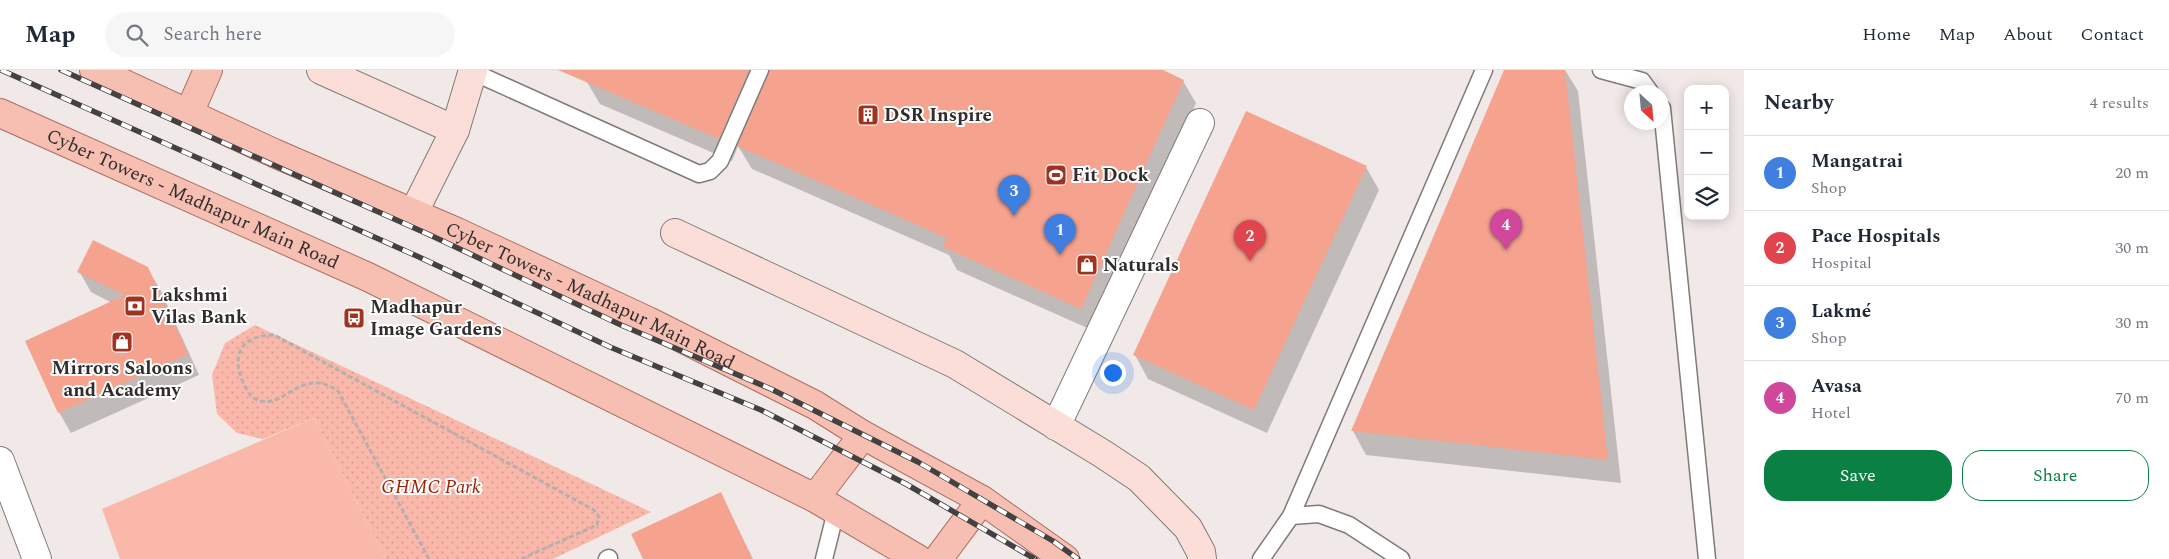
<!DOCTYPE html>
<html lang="en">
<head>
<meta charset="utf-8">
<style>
	body { margin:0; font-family:Spectral,serif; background:#f6f6f7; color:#1f2937 }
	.controls { position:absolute; right:15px; top:15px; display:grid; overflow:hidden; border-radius:10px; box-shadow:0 2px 12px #0003 }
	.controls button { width:45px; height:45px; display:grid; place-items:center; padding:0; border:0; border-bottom:1px solid #e0e1e3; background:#fff; color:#1f2937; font:25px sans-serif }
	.compass { position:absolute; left:1624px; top:15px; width:45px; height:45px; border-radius:50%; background:#fff; box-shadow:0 2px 12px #0003; rotate:154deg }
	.you { position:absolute; left:1112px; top:302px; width:18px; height:18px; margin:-12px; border:4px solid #fff; border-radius:50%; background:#1a73e8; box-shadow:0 0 0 8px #1a73e833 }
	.badge { display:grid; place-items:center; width:32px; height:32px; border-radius:50%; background:#0b8043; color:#fff; font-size:16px; font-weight:700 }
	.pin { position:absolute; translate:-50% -41px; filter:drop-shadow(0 1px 2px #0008) }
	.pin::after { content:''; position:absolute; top:26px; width:18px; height:15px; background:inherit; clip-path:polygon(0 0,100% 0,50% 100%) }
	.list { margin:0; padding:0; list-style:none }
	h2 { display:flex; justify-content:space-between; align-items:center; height:65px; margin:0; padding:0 20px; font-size:21px }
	h2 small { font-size:16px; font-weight:400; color:#747a83 }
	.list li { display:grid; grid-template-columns:32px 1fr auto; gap:15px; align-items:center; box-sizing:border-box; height:75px; padding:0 20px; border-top:1px solid #e0e1e3 }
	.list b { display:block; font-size:19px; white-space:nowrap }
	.list p { margin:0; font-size:16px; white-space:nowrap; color:#747a83 }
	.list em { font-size:16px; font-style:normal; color:#747a83 }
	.actions { display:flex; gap:10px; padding:15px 20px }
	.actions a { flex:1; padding:11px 0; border:1px solid #0b8043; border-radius:20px; text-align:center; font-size:18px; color:#0b8043 }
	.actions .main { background:#0b8043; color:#fff }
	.icon { flex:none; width:28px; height:28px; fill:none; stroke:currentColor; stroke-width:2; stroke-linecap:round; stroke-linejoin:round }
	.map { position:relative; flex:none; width:1744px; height:489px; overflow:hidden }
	header { display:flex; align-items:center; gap:30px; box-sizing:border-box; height:70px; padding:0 25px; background:#fff; border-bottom:1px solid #e0e1e3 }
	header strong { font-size:24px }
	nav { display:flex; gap:28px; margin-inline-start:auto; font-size:18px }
	.search { width:350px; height:45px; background:#f6f6f7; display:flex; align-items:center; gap:12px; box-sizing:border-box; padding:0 18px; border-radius:28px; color:#747a83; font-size:19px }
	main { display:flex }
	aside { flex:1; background:#fff }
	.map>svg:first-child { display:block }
	.grass { fill:#fab8aa }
	.park { fill:url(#park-dots) }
	.shadow { fill:#0003 }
	.building { fill:#f5a28f }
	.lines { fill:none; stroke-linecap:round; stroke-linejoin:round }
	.lane-casing { stroke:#817a79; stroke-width:19 }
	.street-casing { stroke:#817a79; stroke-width:30 }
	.secondary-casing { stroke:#817a79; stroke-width:30 }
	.primary-casing { stroke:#ad6f62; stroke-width:30 }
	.path { stroke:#b6afae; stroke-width:3; stroke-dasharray:5 2.5; stroke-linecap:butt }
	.lane { stroke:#fff; stroke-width:16 }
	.street { stroke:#fff; stroke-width:28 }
	.secondary { stroke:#fbded8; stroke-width:28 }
	.primary { stroke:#f7beb2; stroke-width:28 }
	.rail-casing { stroke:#444141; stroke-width:5.5 }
	.rail { stroke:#fff; stroke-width:4; stroke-dasharray:11; stroke-linecap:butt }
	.labels { text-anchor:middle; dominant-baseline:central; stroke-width:4; stroke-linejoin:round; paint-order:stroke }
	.poi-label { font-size:19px; font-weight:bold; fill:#302d2d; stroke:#fff; text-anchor:start }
	.street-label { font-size:19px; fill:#302d2d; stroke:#fff }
	.park-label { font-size:19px; font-style:italic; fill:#992107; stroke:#fff }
</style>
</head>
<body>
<header>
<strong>Map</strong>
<div class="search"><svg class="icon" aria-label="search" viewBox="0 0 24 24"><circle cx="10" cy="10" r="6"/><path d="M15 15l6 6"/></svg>Search here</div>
<nav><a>Home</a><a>Map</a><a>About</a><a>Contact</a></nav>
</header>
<main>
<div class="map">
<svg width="1744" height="489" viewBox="0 0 1744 489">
	<defs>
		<pattern id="park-dots" width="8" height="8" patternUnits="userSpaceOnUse" patternTransform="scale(1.25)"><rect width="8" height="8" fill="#fab8aa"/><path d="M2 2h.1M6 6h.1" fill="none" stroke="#d79e93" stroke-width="1.8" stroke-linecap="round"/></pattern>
	</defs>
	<rect width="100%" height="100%" fill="#f1e9e7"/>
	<polygon class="grass" points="314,348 386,489 120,489 102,439"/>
	<polygon class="park" points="255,255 651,442 553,489 386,489 314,348 263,369 237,363 217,344 212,305 225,273"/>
	<g class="shadow">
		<polygon points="592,0 1160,0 1183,11 1196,33 1094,261 957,200 949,185 752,99 738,76 732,91 600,34 587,12"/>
		<polygon points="1506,0 1565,0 1578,21 1621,413 1366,385 1353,361"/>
		<polygon points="1366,97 1379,120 1267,363 1148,309 1135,285"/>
		<polygon points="147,198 160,219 199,305 71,363 59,342 112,233 91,222 79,201"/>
		<polygon points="721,424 753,489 644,489"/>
	</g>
	<g class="building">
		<polygon points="558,0 749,0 719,69"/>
		<polygon points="770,0 1163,0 1184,10 1081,239 943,177 947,168 737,76"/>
		<polygon points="1504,0 1565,0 1608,390 1351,361"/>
		<polygon points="1246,41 1367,96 1254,340 1133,285"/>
		<polygon points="93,170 148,197 188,284 58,343 25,271 125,225 77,202"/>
		<polygon points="721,422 752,489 643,489 631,464"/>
	</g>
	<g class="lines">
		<g class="lane-casing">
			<g id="lane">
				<polyline points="1601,0 1642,11 1650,22"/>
				<polyline points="473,2 699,104 710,101 720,91 760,0"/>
				<polyline points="1662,38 1707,489"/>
				<polyline points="1291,446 1484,0"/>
				<polyline points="607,489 609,488"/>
				<polyline points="824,489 836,441"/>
				<polyline points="1261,489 1291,446 1319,444 1349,455 1401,489"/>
			</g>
		</g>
		<g class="street-casing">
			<g id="street">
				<polyline points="1056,356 1200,53"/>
				<polyline points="0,391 37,489"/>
			</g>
		</g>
		<g class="secondary-casing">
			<g id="secondary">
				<polyline points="321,0 455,60"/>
				<polyline points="414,142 455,60 473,0"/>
				<polyline points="675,163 955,294 1103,384 1139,408 1188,458 1201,482 1202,489"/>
			</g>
		</g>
		<g class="primary-casing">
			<g id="primary">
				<path id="s1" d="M94 0 274 83 457 162 648 251 815 335 863 365 982 430 1065 489"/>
				<path id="s2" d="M0 43 368 207 815 428 918 489"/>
				<polyline points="189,43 208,0"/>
				<polyline points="815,428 863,365"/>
				<polyline points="938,489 982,430"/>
			</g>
		</g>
		<path class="path" d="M429 489 338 321C302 296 287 337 260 331 250 328 247 321 243 312 230 283 243 265 274 265L594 440 599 447 597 455 521 489"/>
		<use href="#lane" class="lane"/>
		<use href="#street" class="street"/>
		<use href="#secondary" class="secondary"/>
		<use href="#primary" class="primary"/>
		<g class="rail-casing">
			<g id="rail">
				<polyline points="1,0 419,187 610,277 761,340 906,414 1035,489"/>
				<polyline points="61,0 430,165 621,255 771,319 918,392 1053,471 1078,489"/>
			</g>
		</g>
		<use href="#rail" class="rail"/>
	</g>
	<defs>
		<g id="building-square" transform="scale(1.125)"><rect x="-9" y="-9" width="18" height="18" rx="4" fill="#9e3420" stroke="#fff"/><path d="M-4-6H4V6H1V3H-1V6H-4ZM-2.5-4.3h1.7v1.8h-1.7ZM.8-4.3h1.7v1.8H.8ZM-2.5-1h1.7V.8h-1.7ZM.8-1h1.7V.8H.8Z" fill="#fff"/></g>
		<g id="stadium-square" transform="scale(1.125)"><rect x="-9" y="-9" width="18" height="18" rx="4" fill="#9e3420" stroke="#fff"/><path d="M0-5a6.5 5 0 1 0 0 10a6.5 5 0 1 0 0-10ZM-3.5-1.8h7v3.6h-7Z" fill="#fff"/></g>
		<g id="shop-square" transform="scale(1.125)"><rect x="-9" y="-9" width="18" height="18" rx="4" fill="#9e3420" stroke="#fff"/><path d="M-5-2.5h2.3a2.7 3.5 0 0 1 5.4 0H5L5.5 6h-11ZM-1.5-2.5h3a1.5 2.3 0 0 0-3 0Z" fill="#fff"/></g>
		<g id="bank-square" transform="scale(1.125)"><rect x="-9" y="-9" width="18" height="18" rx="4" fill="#9e3420" stroke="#fff"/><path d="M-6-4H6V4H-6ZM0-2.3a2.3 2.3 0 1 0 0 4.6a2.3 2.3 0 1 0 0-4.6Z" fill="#fff"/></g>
		<g id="bus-square" transform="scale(1.125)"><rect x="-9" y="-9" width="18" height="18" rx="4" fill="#9e3420" stroke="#fff"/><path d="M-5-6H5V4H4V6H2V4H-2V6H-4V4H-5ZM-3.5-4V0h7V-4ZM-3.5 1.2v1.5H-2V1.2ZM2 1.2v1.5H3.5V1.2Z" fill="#fff"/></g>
	</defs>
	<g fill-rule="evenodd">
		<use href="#building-square" x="868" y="45"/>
		<use href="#stadium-square" x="1056" y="105"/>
		<use href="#shop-square" x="1087" y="195"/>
		<use href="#bank-square" x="135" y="236"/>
		<use href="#bus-square" x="354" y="248"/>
		<use href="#shop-square" x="122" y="272"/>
	</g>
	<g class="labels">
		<g class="poi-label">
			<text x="884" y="45">DSR Inspire</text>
			<text x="1072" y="105">Fit Dock</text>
			<text x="1103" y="195">Naturals</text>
			<text x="151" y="225">Lakshmi<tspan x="151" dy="22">Vilas Bank</tspan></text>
			<text x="370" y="237">Madhapur<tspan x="370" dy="22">Image Gardens</tspan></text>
			<text x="122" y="298" text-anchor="middle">Mirrors Saloons<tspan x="122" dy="22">and Academy</tspan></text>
		</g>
		<g class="street-label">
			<text stroke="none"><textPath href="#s2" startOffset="211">Cyber Towers - Madhapur Main Road</textPath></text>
			<text stroke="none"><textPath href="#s1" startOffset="545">Cyber Towers - Madhapur Main Road</textPath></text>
		</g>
		<g class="park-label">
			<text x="431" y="417">GHMC Park</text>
		</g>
	</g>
</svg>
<div class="controls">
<button>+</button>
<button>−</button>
<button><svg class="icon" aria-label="layers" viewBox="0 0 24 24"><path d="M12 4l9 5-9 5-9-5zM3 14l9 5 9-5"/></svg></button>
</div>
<svg class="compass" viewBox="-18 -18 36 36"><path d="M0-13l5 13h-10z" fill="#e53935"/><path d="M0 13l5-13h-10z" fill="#747a83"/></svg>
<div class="you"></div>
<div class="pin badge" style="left:1060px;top:185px;background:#3f7fe0">1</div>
<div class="pin badge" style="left:1250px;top:191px;background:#e0444e">2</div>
<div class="pin badge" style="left:1014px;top:146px;background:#3f7fe0">3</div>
<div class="pin badge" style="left:1506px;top:180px;background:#d1479c">4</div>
</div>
<aside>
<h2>Nearby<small>4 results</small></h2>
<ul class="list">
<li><span class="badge" style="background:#3f7fe0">1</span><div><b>Mangatrai</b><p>Shop</p></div><em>20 m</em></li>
<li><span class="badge" style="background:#e0444e">2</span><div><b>Pace Hospitals</b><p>Hospital</p></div><em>30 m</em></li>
<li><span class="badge" style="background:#3f7fe0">3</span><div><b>Lakmé</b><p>Shop</p></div><em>30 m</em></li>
<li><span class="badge" style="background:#d1479c">4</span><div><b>Avasa</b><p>Hotel</p></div><em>70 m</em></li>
</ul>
<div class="actions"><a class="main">Save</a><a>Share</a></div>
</aside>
</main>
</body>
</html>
